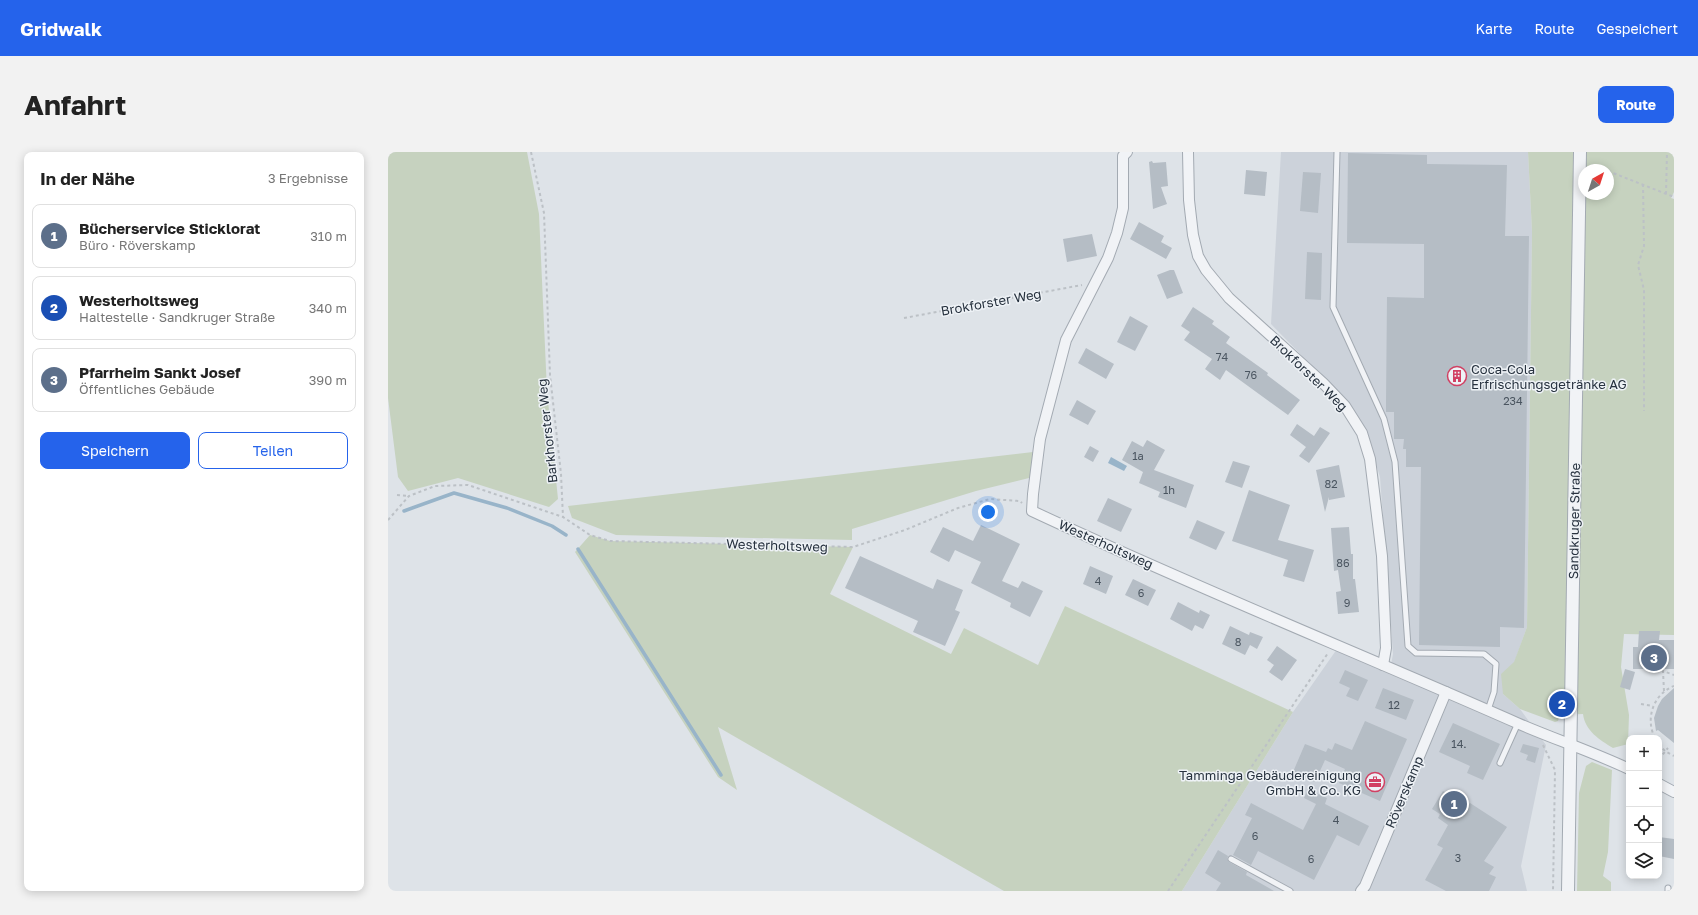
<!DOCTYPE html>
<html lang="de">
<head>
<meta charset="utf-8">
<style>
	body { margin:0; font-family:"Golos Text",sans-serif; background:#f2f2f2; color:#222 }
	.controls { position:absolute; right:12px; bottom:12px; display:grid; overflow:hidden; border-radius:8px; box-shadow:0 2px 10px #0003 }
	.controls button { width:36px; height:36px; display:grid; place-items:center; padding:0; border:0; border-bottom:1px solid #e0e0e0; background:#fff; color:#222; font:20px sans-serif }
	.compass { position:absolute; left:1190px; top:12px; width:36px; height:36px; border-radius:50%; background:#fff; box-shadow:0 2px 10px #0003; rotate:39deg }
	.you { position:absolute; left:600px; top:360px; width:14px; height:14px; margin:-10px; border:3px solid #fff; border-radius:50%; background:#1a73e8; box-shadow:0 0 0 6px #1a73e833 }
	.badge { display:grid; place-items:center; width:26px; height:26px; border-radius:50%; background:#2563eb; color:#fff; font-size:13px; font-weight:700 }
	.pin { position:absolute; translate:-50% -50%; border:2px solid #fff; box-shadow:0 1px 4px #0006 }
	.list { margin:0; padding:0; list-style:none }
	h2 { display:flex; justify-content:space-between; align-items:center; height:52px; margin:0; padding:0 16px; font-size:17px }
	h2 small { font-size:13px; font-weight:400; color:#767676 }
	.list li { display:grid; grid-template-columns:26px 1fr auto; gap:12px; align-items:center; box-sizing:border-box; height:64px; margin:0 8px 8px; padding:0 8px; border:1px solid #e0e0e0; border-radius:8px }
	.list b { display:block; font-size:15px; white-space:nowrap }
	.list p { margin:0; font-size:13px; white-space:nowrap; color:#767676 }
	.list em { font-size:13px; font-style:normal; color:#767676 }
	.actions { display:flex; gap:8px; padding:12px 16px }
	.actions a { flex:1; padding:9px 0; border:1px solid #2563eb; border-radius:8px; text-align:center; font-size:14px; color:#2563eb }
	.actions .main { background:#2563eb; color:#fff }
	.icon { flex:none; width:22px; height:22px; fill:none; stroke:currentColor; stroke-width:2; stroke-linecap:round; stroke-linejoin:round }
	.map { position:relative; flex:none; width:1286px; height:739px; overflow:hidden; border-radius:8px }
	header { display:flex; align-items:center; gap:24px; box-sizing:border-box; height:56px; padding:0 20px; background:#2563eb; color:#fff }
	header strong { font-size:19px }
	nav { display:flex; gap:22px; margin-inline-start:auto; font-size:14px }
	.intro { display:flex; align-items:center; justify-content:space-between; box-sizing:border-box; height:96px; padding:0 24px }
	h1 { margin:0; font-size:28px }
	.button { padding:10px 18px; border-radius:8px; background:#2563eb; color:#fff; font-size:14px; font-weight:700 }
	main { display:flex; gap:24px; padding:0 24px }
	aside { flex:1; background:#fff; border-radius:8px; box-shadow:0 2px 10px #0003 }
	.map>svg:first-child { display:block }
	.built { fill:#ccd2da }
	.green { fill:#c6d2bf; fill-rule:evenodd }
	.water { fill:#98b4c9 }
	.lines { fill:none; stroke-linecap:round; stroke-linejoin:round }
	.stream { stroke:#98b4c9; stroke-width:3.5 }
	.building { fill:#b5bdc5 }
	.service-casing { stroke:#a3aab2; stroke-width:7 }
	.minor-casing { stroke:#a3aab2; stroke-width:12 }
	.tertiary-casing { stroke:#a3aab2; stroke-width:14 }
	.path { stroke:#bcc1c6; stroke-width:2; stroke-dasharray:3 3; stroke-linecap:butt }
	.service { stroke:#f1f3f6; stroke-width:5 }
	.minor { stroke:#f1f3f6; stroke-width:10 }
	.tertiary { stroke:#f1f3f6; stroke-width:12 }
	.labels { text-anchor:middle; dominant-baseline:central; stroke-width:3; stroke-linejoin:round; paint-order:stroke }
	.number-label { font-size:11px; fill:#4a5560 }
	.street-label { font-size:13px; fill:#27323f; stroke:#eef2f6 }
	.poi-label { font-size:13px; fill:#27323f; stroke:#eef2f6; text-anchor:start }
</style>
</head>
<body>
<header>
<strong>Gridwalk</strong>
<nav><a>Karte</a><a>Route</a><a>Gespeichert</a></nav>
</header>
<div class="intro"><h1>Anfahrt</h1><a class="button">Route</a></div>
<main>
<aside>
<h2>In der Nähe<small>3 Ergebnisse</small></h2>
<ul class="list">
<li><span class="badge" style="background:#5c6f8a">1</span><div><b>Bücherservice Sticklorat</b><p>Büro · Röverskamp</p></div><em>310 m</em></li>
<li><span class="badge" style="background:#1a4fb4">2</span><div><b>Westerholtsweg</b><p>Haltestelle · Sandkruger Straße</p></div><em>340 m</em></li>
<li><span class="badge" style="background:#5c6f8a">3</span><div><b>Pfarrheim Sankt Josef</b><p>Öffentliches Gebäude</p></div><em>390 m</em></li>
</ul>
<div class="actions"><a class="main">Speichern</a><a>Teilen</a></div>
</aside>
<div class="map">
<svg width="1286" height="739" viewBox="0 0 1286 739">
	<rect width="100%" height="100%" fill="#dee3e8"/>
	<polygon class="built" points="893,0 1140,0 1144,80 1139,475 1115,542 1132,557 1158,593 1133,714 1139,739 794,739 905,560 949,497 1002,518 1005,502 992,325 980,286 961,252 883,172"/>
	<g class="green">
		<polygon points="0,0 139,0 151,62 159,239 170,347 161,355 70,326 20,339 10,325 0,246"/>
		<path d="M1140 0H1286V40L1283 46 1286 47V483L1236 482 1233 515 1241 563 1240 592 1225 596C1212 588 1197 579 1195 562L1172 563 1170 569 1167 570 1132 557 1115 542 1113 522 1126 510 1139 475 1144 80ZM1196 18H1220V42H1196Z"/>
		<polygon points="645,300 645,325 588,339 464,377 464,388 228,383 184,366 180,354"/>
		<polygon points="202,383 222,389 465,395 442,442 563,502 576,476 650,513 677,454 905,560 794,739 616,739 330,575 349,638 330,625 187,400"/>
		<polygon points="1204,610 1224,618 1220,700 1215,724 1223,730 1223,739 1189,739 1191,641 1198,614"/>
	</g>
	<polygon class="water" points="723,305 739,314 736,319 720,311"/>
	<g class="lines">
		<g class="stream">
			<polyline points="16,359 66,341 119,356 164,374 178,383"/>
			<polyline points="190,397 333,623"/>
		</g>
	</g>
	<g class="building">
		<polygon points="960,1 1039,3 1039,12 1119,13 1117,84 1141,84 1136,476 1112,475 1112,495 1031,493 1033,315 1018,315 1018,297 1015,297 1016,287 1006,287 1006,260 998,260 998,250 999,145 1036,146 1036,92 959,91"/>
		<polygon points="764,9 765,11 778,10 780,34 773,35 779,52 765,57 761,10"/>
		<polygon points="858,18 879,20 877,44 856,42"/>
		<polygon points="915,20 933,21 930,61 912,59"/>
		<polygon points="751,70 776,84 773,90 784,96 778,107 742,87"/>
		<polygon points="704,82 709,104 679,110 675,87"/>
		<polygon points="919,100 934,101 933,148 917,147"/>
		<polygon points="782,118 786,118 795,141 779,147 769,123"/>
		<polygon points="805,155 826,169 824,172 842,185 838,191 880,221 879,223 912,248 900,263 838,218 832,228 817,217 824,207 796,188 802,180 793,174"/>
		<polygon points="742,164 760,174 747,199 729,190"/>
		<polygon points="698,196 726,212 718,227 690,211"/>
		<polygon points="689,248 708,259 700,273 681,263"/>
		<polygon points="909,272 926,284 932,275 942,281 921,311 911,304 918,295 902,283"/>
		<polygon points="759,288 777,298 766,318 806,333 798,356 770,345 772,340 751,331 755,320 734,308 744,289 755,295"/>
		<polygon points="702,294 711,299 705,310 696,305"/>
		<polygon points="845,309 862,314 854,336 837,330"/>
		<polygon points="951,313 957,345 941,348 941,345 937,360 928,318"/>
		<polygon points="861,338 902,353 890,388 926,398 916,430 895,424 900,408 844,389"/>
		<polygon points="720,346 744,357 733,380 709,369"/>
		<polygon points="809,368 837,380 828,398 801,386"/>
		<polygon points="593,373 632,392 614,429 630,436 634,429 655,439 642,465 622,455 623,451 583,431 593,410 567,398 561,410 542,400 555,375 585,389"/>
		<polygon points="961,375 963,402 965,402 965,427 967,427 971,460 950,462 948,440 953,439 950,418 946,419 943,376"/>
		<polygon points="472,404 545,437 549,427 575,438 567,458 572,460 557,494 525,480 530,469 457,436"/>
		<polygon points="702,414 725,424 718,442 695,432"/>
		<polygon points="745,427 768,438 760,454 737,443"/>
		<polygon points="790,450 811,461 812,458 822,463 815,477 807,473 804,479 782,467"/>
		<polygon points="842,474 861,483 862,480 875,485 869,497 862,493 857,503 834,492"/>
		<polygon points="1251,479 1272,479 1271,488 1286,488 1286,517 1245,517 1245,495 1250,495"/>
		<polygon points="889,494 909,508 894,529 881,520 886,513 879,508"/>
		<polygon points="1237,517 1247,520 1242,538 1232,535"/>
		<polygon points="957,518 980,528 970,549 958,544 962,536 951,531"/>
		<polygon points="995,536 1026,548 1018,568 987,556"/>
		<polygon points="1286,536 1286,591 1270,578 1268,579 1266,566 1270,554 1274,547"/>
		<polygon points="977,569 1019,587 992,649 951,631 957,617 937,608 927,630 905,620 917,592 938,600 940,596 944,598 947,591 964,598"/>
		<polygon points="1065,571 1112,592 1095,628 1079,621 1082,614 1051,600"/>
		<polygon points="1135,592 1151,596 1147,611 1138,608 1140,603 1132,600"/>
		<polygon points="920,637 939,646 937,652 981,674 971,694 949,683 926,728 870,699 863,713 845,703 864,666 857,663 863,651 915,678 928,652 916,646"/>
		<polygon points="1055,639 1079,654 1082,651 1119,675 1096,709 1106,715 1101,722 1108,725 1101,739 1058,739 1037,728 1055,696 1049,693 1060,673 1050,666 1052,662 1044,657"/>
		<polygon points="1271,685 1286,687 1286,707 1271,704"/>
		<polygon points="830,698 840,704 839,707 841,710 859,720 858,723 886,739 828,739 833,731 817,721"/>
	</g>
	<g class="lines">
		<g class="service-casing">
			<g id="service">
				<polyline points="949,0 945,155 996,267 1007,310 1020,494 1028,501 1096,502 1108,512 1106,540 1100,558"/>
				<polyline points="1112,611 1130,571"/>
				<polyline points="843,707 902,739"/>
				<polyline points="1280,739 1280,736"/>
			</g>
		</g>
		<g class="minor-casing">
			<g id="minor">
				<path d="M739 0 735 4V56L729 81 720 106 678 188 652 287 645 342 644 359C804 434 968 500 1129 571 1166 587 1205 600 1241 617"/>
				<polyline points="800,0 801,48 805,83 810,104 818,118 841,146 935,231 957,254 974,281 982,307 994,404 998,496 995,513"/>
				<polyline points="1271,632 1286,640"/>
				<polyline points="973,739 977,734 1058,540"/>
			</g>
		</g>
		<g class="tertiary-casing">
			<polyline id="tertiary" points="1180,739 1192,0"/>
		</g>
		<g class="path">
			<polyline points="143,0 156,61 162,223 173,322 175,365"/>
			<polyline points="1204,13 1217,18"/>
			<polyline points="1220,19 1286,45"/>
			<polyline points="1255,32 1256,94 1250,113 1256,138 1256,259"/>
			<polyline points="1278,42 1279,0"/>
			<polyline points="516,166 694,133"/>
			<polyline points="9,343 21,344"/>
			<polyline points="0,368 21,344 47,334 80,333 175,365 202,383 222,389 465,395 517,378 570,356 602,347 632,349 634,351"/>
			<polyline points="1276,539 1275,519 1286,523"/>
			<polyline points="1253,552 1265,554"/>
			<path d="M1267 586C1257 567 1265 542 1286 534"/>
			<polyline points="1271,592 1277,599 1286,604"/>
			<polyline points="1155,593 1167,618 1165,739"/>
			<polyline points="1271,607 1280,596"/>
			<polyline points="780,739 940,501"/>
		</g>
		<use href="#service" class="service"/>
		<use href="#minor" class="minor"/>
		<use href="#tertiary" class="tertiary"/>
	</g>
	<defs>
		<g id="building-ring" transform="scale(1)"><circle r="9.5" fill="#eef2f6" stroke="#d14063" stroke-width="1.5"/><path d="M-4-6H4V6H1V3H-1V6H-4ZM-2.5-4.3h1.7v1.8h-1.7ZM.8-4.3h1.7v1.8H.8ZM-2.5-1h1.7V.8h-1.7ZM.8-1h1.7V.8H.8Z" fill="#d14063"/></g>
		<g id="office-ring" transform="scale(1)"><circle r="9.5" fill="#eef2f6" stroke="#d14063" stroke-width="1.5"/><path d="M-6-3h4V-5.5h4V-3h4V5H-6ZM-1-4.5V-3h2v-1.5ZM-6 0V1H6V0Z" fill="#d14063"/></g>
	</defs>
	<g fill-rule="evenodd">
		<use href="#building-ring" x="1069" y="224"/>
		<use href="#office-ring" x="987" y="630"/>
	</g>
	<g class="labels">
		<g class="number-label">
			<text x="834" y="204">74</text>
			<text x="863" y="222">76</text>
			<text x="1125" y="248">234</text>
			<text x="750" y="303">1a</text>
			<text x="943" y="331">82</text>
			<text x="781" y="337">1h</text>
			<text x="955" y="410">86</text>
			<text x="710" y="428">4</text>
			<text x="753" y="440">6</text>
			<text x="959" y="450">9</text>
			<text x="850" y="489">8</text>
			<text x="1006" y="552">12</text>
			<text x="1071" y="591">14.</text>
			<text x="948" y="667">4</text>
			<text x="867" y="683">6</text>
			<text x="1070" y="705">3</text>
			<text x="923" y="706">6</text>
		</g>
		<g class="street-label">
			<text transform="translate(603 150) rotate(-10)">Brokforster Weg</text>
			<text transform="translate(921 221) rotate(44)">Brokforster Weg</text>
			<text transform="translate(159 279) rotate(-96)">Barkhorster Weg</text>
			<text transform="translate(1186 369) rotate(-89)">Sandkruger Straße</text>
			<text transform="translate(718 392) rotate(24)">Westerholtsweg</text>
			<text transform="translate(389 393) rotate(2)">Westerholtsweg</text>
			<text transform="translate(1016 640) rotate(-67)">Röverskamp</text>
		</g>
		<g class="poi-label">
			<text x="1083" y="217">Coca-Cola<tspan x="1083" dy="15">Erfrischungsgetränke AG</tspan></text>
			<text x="973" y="623" text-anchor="end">Tamminga Gebäudereinigung<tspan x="973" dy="15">GmbH &amp; Co. KG</tspan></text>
		</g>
	</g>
</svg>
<div class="controls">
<button>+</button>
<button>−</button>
<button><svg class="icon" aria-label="locate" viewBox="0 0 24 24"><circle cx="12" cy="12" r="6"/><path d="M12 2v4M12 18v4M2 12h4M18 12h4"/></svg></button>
<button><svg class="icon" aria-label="layers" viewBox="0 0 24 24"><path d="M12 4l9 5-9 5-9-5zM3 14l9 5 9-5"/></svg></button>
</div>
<svg class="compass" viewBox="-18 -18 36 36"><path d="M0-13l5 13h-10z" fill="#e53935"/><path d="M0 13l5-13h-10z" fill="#767676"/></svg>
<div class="you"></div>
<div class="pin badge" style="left:1066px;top:652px;background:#5c6f8a">1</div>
<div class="pin badge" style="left:1174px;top:552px;background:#1a4fb4">2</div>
<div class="pin badge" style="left:1266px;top:506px;background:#5c6f8a">3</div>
</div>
</main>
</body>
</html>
